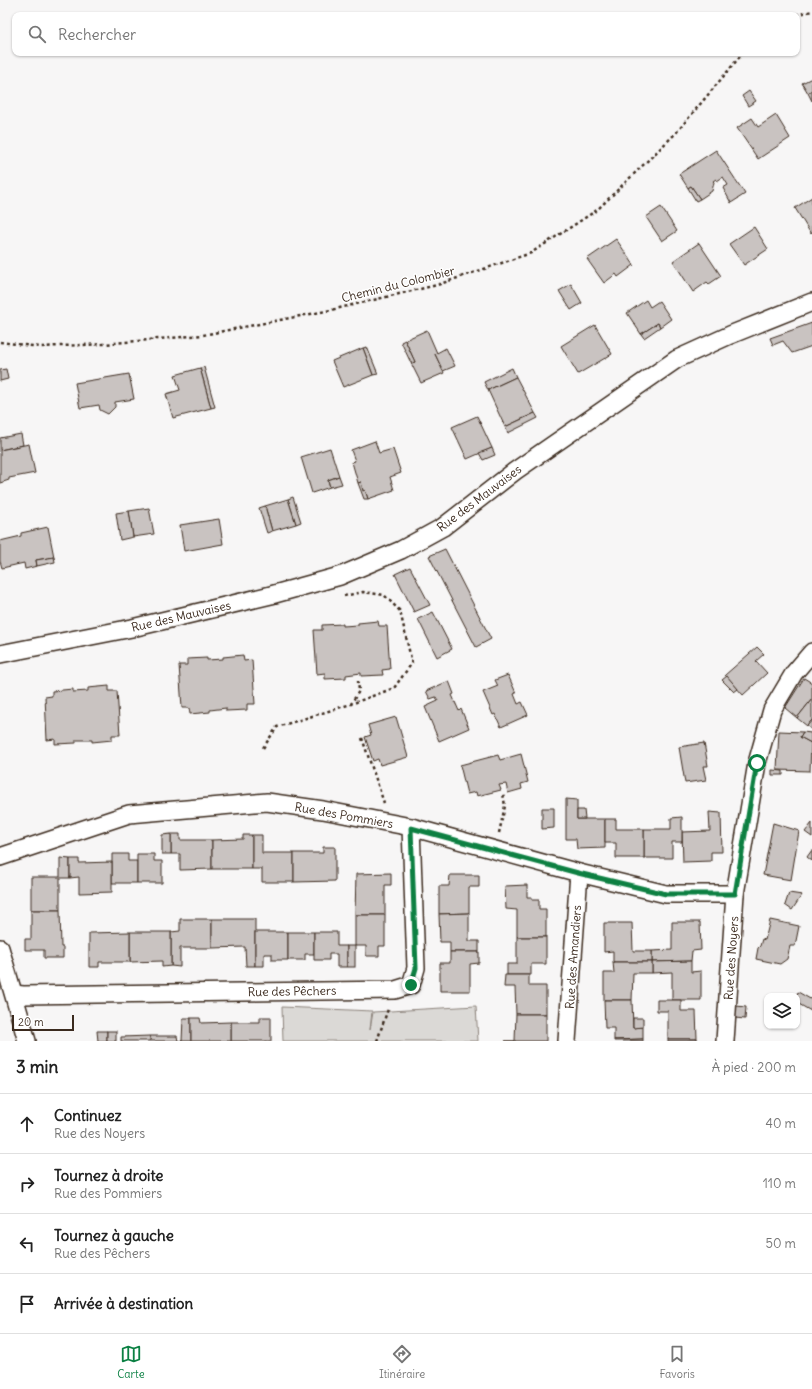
<!DOCTYPE html>
<html lang="fr">
<head>
<meta charset="utf-8">
<style>
	body { margin:0; font-family:Delius,sans-serif; background:#f2f2f2; color:#222 }
	.controls { position:absolute; right:12px; bottom:12px; display:grid; overflow:hidden; border-radius:8px; box-shadow:0 1px 3px #0004 }
	.controls button { width:36px; height:36px; display:grid; place-items:center; padding:0; border:0; border-bottom:1px solid #e0e0e0; background:#fff; color:#222; font:20px sans-serif }
	.scale { position:absolute; left:12px; bottom:10px; width:62px; box-sizing:border-box; padding-left:4px; border:2px solid #3b2a1e; border-top:0; font-size:11px; line-height:14px; white-space:nowrap; color:#3b2a1e; -webkit-text-stroke:3px #fff; paint-order:stroke }
	.stop { position:absolute; width:12px; height:12px; margin:-9px; border:3px solid #0b8043; border-radius:50%; background:#fff }
	.stop.end { background:#0b8043; border-color:#fff; box-shadow:0 1px 4px #0008 }
	.list { margin:0; padding:0; list-style:none }
	h2 { display:flex; justify-content:space-between; align-items:center; height:52px; margin:0; padding:0 16px; font-size:17px }
	h2 small { font-size:13px; font-weight:400; color:#767676 }
	.list li { display:grid; grid-template-columns:26px 1fr auto; gap:12px; align-items:center; box-sizing:border-box; height:60px; padding:0 16px; border-top:1px solid #e0e0e0 }
	.list b { display:block; font-size:15px; white-space:nowrap }
	.list p { margin:0; font-size:13px; white-space:nowrap; color:#767676 }
	.list em { font-size:13px; font-style:normal; color:#767676 }
	.icon { flex:none; width:22px; height:22px; fill:none; stroke:currentColor; stroke-width:2; stroke-linecap:round; stroke-linejoin:round }
	.map { position:relative; flex:none; width:812px; height:1041px; overflow:hidden }
	.search { position:absolute; background:#fff; box-shadow:0 1px 3px #0004; left:12px; right:12px; top:12px; height:44px; display:flex; align-items:center; gap:10px; box-sizing:border-box; padding:0 14px; border-radius:8px; color:#767676; font-size:15px }
	.sheet { height:292px; background:#fff }
	nav { display:flex; justify-content:space-around; align-items:center; box-sizing:border-box; height:56px; border-top:1px solid #e0e0e0; background:#fff; font-size:11px; color:#767676 }
	nav a { display:grid; justify-items:center; gap:2px }
	nav .on { color:#0b8043 }
	.map>svg:first-child { display:block }
	.green { fill:#dbd9d6; stroke:#8b827a }
	.building { fill:#c9c3c1; stroke:#3b2a1e }
	.lines { fill:none; stroke-linecap:round; stroke-linejoin:round }
	.minor-casing { stroke:#3b2a1e; stroke-width:20 }
	.path { stroke:#3b2a1e; stroke-width:2.5; stroke-dasharray:3 3; stroke-linecap:butt }
	.minor { stroke:#fff; stroke-width:17 }
	.route { stroke:#0b8043; stroke-width:5 }
	.labels { text-anchor:middle; dominant-baseline:central; stroke-width:3; stroke-linejoin:round; paint-order:stroke }
	.street-label { font-size:12px; fill:#3b2a1e; stroke:#fff }
</style>
</head>
<body>
<div class="map">
<svg width="812" height="1041" viewBox="0 0 812 1041">
	<rect width="100%" height="100%" fill="#f7f6f6"/>
	<filter id="ink" filterUnits="userSpaceOnUse"><feTurbulence type="fractalNoise" baseFrequency=".025" numOctaves="2"/><feDisplacementMap in="SourceGraphic" scale="8" xChannelSelector="R" yChannelSelector="G"/><feConvolveMatrix kernelMatrix="1 2 1 2 8 2 1 2 1" color-interpolation-filters="sRGB"/></filter>
	<g filter="url(#ink)">
		<polygon class="green" points="476,1006 478,1041 283,1041 282,1007 372,1011 370,1030 373,1012"/>
		<g class="building">
			<polygon points="812,78 812,90 808,93 802,83"/>
			<polygon points="812,90 812,101 808,93"/>
			<polygon points="749,91 756,101 748,106 742,96"/>
			<polygon points="776,115 790,138 758,159 737,128 752,118 758,127"/>
			<polygon points="716,150 745,194 731,203 723,188 728,185 723,177 717,181 716,179 713,181 714,182 712,191 700,199 691,186 688,188 679,174"/>
			<polygon points="691,186 700,199 696,201 688,188"/>
			<polygon points="812,197 812,233 811,234 795,208"/>
			<polygon points="661,207 677,231 662,241 646,217"/>
			<polygon points="754,227 768,249 744,265 729,244"/>
			<polygon points="616,239 634,265 618,277 616,274 604,283 587,259"/>
			<polygon points="699,243 721,276 709,284 707,282 693,292 673,261"/>
			<polygon points="571,284 582,303 571,310 559,291"/>
			<polygon points="646,300 650,307 659,301 671,319 660,327 658,323 641,334 627,313"/>
			<polygon points="658,323 660,327 644,338 641,334"/>
			<polygon points="812,323 812,346 792,353 783,341 773,345 770,338"/>
			<polygon points="595,325 612,354 578,374 561,346"/>
			<polygon points="427,330 437,353 435,354 444,373 421,383 411,363 415,362 405,340"/>
			<polygon points="405,340 415,362 411,363 401,342"/>
			<polygon points="367,347 378,374 373,375 363,348"/>
			<polygon points="363,348 373,375 343,387 332,361"/>
			<polygon points="446,348 455,366 443,371 435,354"/>
			<polygon points="204,367 215,407 211,408 200,368"/>
			<polygon points="200,368 211,408 173,418 166,394 180,390 175,375"/>
			<polygon points="512,368 516,377 488,390 484,382"/>
			<polygon points="6,369 8,379 0,381 0,370"/>
			<polygon points="129,374 134,399 115,402 115,407 108,414 100,410 99,405 80,408 75,383"/>
			<polygon points="516,377 535,413 505,427 488,390"/>
			<polygon points="535,413 538,418 508,433 505,427"/>
			<polygon points="477,416 492,448 467,459 452,427"/>
			<polygon points="21,434 23,445 0,450 0,438"/>
			<polygon points="375,441 379,453 393,449 401,473 390,477 394,490 368,499 365,490 363,491 361,482 358,483 352,462 355,461 351,450"/>
			<polygon points="29,444 35,473 9,478 9,480 0,483 0,450"/>
			<polygon points="330,448 339,476 328,480 330,487 312,493 301,457"/>
			<polygon points="492,448 495,455 483,460 479,453"/>
			<polygon points="339,476 342,484 330,487 328,480"/>
			<polygon points="361,482 363,491 365,490 368,499 364,499 358,483"/>
			<polygon points="293,497 301,522 296,524 288,499"/>
			<polygon points="288,499 296,524 272,531 265,506"/>
			<polygon points="265,506 272,531 267,533 259,508"/>
			<polygon points="149,508 154,534 133,537 129,511"/>
			<polygon points="129,511 133,537 120,540 116,513"/>
			<polygon points="219,519 223,544 184,551 180,525"/>
			<polygon points="48,527 54,557 36,560 37,566 25,569 24,563 2,568 0,561 0,541 21,536 21,533"/>
			<polygon points="445,549 491,639 476,647 429,556"/>
			<polygon points="54,557 55,562 37,566 36,560"/>
			<polygon points="410,567 430,605 414,612 395,574"/>
			<polygon points="433,612 452,649 437,657 418,619"/>
			<polygon points="378,621 379,626 387,626 390,669 382,670 383,675 361,676 361,673 346,675 346,678 325,679 325,673 317,674 314,630 322,630 322,625 343,624 343,626 358,625 358,623"/>
			<polygon points="757,647 764,654 756,661 767,673 743,695 725,675"/>
			<polygon points="243,655 244,661 252,660 255,704 247,704 247,710 226,711 226,708 210,710 210,712 190,714 189,708 182,708 179,665 187,665 187,659 207,658 207,660 223,659 223,657"/>
			<polygon points="508,675 516,693 514,694 518,704 522,702 528,715 501,727 495,714 493,715 483,692 498,686 495,680"/>
			<polygon points="727,676 738,689 734,692 722,680"/>
			<polygon points="804,678 812,683 812,699 797,718 785,708"/>
			<polygon points="449,681 454,694 452,695 459,711 461,709 469,728 439,741 425,707 438,701 436,697 430,699 426,691"/>
			<polygon points="109,686 109,691 117,691 120,735 112,735 112,740 92,742 92,740 76,740 76,743 55,744 55,739 47,740 45,697 52,696 52,691 73,689 73,692 88,691 88,688"/>
			<polygon points="812,699 812,720 807,726 797,718"/>
			<polygon points="396,717 408,757 380,765 378,759 373,761 365,737 371,735 368,725"/>
			<polygon points="812,720 812,730 807,726"/>
			<polygon points="779,731 803,732 800,737 811,743 810,771 777,770"/>
			<polygon points="803,732 811,733 811,743 800,737"/>
			<polygon points="704,743 708,766 703,766 706,780 685,783 679,747"/>
			<polygon points="521,754 528,782 521,784 522,789 508,793 506,784 499,785 501,790 477,796 476,792 467,794 460,765 498,755 500,760"/>
			<polygon points="772,770 783,771 783,775 772,775"/>
			<polygon points="566,799 577,800 577,819 605,819 605,848 577,849 576,839 566,839"/>
			<polygon points="542,808 554,808 554,828 542,829"/>
			<polygon points="577,810 584,810 585,819 577,819"/>
			<polygon points="709,812 721,813 722,852 711,852 711,861 683,862 682,832 710,831"/>
			<polygon points="682,817 682,842 672,842 672,858 644,858 644,829 671,829 671,818"/>
			<polygon points="605,819 616,819 616,829 644,829 644,858 616,858 616,843 605,843"/>
			<polygon points="773,823 799,831 791,880 763,875"/>
			<polygon points="812,823 812,837 805,832"/>
			<polygon points="171,834 180,834 180,840 212,840 212,869 180,870 180,854 171,854"/>
			<polygon points="171,834 171,854 162,854 162,835"/>
			<polygon points="243,835 252,835 252,869 212,869 212,840 243,839"/>
			<polygon points="252,835 262,835 262,853 294,853 294,882 262,882 262,869 252,869"/>
			<polygon points="323,847 335,847 335,881 294,882 294,853 323,853"/>
			<polygon points="812,850 812,861 807,857"/>
			<polygon points="112,854 128,854 128,861 137,861 137,883 112,883"/>
			<polygon points="137,854 154,854 154,861 162,861 162,883 137,883"/>
			<polygon points="60,858 70,859 70,878 60,878 60,910 31,910 31,877 60,877"/>
			<polygon points="70,859 79,859 79,863 112,862 112,892 79,893 79,877 70,878"/>
			<polygon points="391,873 391,885 385,885 385,915 355,915 356,874"/>
			<polygon points="450,875 479,875 479,887 469,887 469,913 439,914 439,886 449,886"/>
			<polygon points="527,885 527,897 532,897 532,900 539,900 539,909 546,909 546,937 517,937 517,910 506,909 505,886"/>
			<polygon points="789,893 802,895 792,910 785,905"/>
			<polygon points="31,910 60,910 61,947 63,947 63,958 44,958 44,950 25,950 25,939 31,939"/>
			<polygon points="469,913 469,941 479,941 479,952 450,952 450,942 440,942 439,914"/>
			<polygon points="355,915 385,915 385,946 379,946 379,956 366,956 366,946 355,946"/>
			<polygon points="180,919 212,919 212,948 180,948 180,967 171,966 171,932 180,931"/>
			<polygon points="212,919 255,919 255,966 246,966 245,947 212,948"/>
			<polygon points="770,920 799,926 795,946 790,946 787,959 780,964 756,959 758,948 760,946 762,939 765,940"/>
			<polygon points="672,922 700,922 701,950 692,951 691,961 652,962 652,951 672,950"/>
			<polygon points="604,923 632,923 633,951 652,951 652,962 613,962 613,951 604,952"/>
			<polygon points="130,932 171,932 171,966 162,967 162,961 130,962"/>
			<polygon points="130,932 130,962 99,962 99,967 89,967 89,933"/>
			<polygon points="255,932 288,932 288,960 272,960 272,954 264,954 264,966 255,966"/>
			<polygon points="288,932 314,932 314,954 305,954 305,960 288,960"/>
			<polygon points="314,932 337,932 337,946 347,946 347,967 337,967 337,954 329,954 329,960 314,960"/>
			<polygon points="517,937 546,937 546,964 531,964 531,975 507,975 507,964 517,964"/>
			<rect x="347" y="946" width="8" height="21"/>
			<polygon points="450,952 479,952 479,963 470,964 470,991 440,991 440,963 450,963"/>
			<polygon points="691,961 691,972 701,971 701,1000 672,1000 672,972 652,973 652,962"/>
			<polygon points="613,962 652,962 652,973 633,973 632,1000 604,1000 604,973 614,973"/>
			<polygon points="505,975 529,975 529,986 546,986 546,1014 516,1014 515,987 504,987"/>
			<polygon points="798,992 812,1000 811,1011 797,1003 796,996"/>
			<polygon points="604,1000 632,1000 633,1028 643,1027 643,1039 614,1040 614,1028 605,1028"/>
			<polygon points="657,1000 681,1000 681,1011 696,1011 697,1039 668,1039 668,1011 657,1011"/>
			<polygon points="736,1006 746,1007 745,1019 735,1018"/>
			<polygon points="516,1014 546,1014 546,1041 505,1041 515,1041"/>
			<polygon points="260,1017 271,1017 271,1041 231,1041 231,1022 260,1022"/>
			<polygon points="183,1018 191,1018 191,1041 150,1041 150,1036 177,1036 178,1041 182,1041"/>
			<polygon points="191,1018 200,1018 201,1023 231,1022 231,1041 191,1041"/>
			<polygon points="633,1018 643,1018 643,1027 633,1028"/>
			<polygon points="97,1031 107,1031 107,1041 98,1041"/>
			<rect x="107" y="1031" width="9" height="10"/>
			<polygon points="150,1036 150,1041 121,1041 121,1037"/>
			<polygon points="643,1039 643,1041 614,1041 614,1040"/>
			<rect x="668" y="1039" width="29" height="2"/>
		</g>
		<g class="lines">
			<g class="minor-casing">
				<g id="minor">
					<polyline points="0,654 132,628 271,595 340,576 401,550 443,527 515,471 677,359 730,335 812,302"/>
					<polyline points="0,857 129,814 267,802 323,810 411,827 579,873 666,894 735,894"/>
					<polyline points="0,948 27,1041"/>
					<polyline points="14,994 23,995 395,990 411,985 416,968 411,827"/>
					<polyline points="567,1041 579,873"/>
					<polyline points="725,1041 735,894 757,763 772,710 794,673 812,652"/>
				</g>
			</g>
			<g class="path">
				<polyline points="796,15 812,11"/>
				<polyline points="0,342 40,347 104,344 203,335 331,310 437,285 531,253 597,210 676,133 743,53"/>
				<polyline points="344,596 363,592 384,595 400,611 412,663 394,688 351,704"/>
				<polyline points="362,738 384,803"/>
				<polyline points="263,748 277,727 351,704 359,691 358,681"/>
				<polyline points="499,833 505,806 503,793"/>
				<polyline points="377,1041 388,1009"/>
			</g>
			<use href="#minor" class="minor"/>
		</g>
	</g>
	<g class="lines" filter="url(#ink)">
		<polyline class="route" points="411,985 416,968 411,828 578,873 666,894 735,894 757,763"/>
	</g>
	<g class="labels">
		<g class="street-label">
			<text transform="translate(398 284) rotate(-14)">Chemin du Colombier</text>
			<text transform="translate(479 498) rotate(-37)">Rue des Mauvaises</text>
			<text transform="translate(181 616) rotate(-13)">Rue des Mauvaises</text>
			<text transform="translate(344 815) rotate(10)">Rue des Pommiers</text>
			<text transform="translate(573 957) rotate(-86)">Rue des Amandiers</text>
			<text transform="translate(731 958) rotate(-86)">Rue des Noyers</text>
			<text transform="translate(292 991) rotate(-1)">Rue des Pêchers</text>
		</g>
	</g>
</svg>
<div class="controls">
<button><svg class="icon" aria-label="layers" viewBox="0 0 24 24"><path d="M12 4l9 5-9 5-9-5zM3 14l9 5 9-5"/></svg></button>
</div>
<div class="scale">20 m</div>
<div class="stop" style="left:757px;top:763px"></div>
<div class="stop end" style="left:411px;top:985px"></div>
<div class="search"><svg class="icon" aria-label="search" viewBox="0 0 24 24"><circle cx="10" cy="10" r="6"/><path d="M15 15l6 6"/></svg>Rechercher</div>
</div>
<section class="sheet">
<h2>3 min<small>À pied · 200 m</small></h2>
<ul class="list">
<li><svg class="icon" aria-label="ahead" viewBox="0 0 24 24"><path d="M12 20V5M6 11l6-6 6 6"/></svg><div><b>Continuez</b><p>Rue des Noyers</p></div><em>40 m</em></li>
<li><svg class="icon" aria-label="right" viewBox="0 0 24 24"><path d="M7 20v-9h11M14 6l5 5-5 5"/></svg><div><b>Tournez à droite</b><p>Rue des Pommiers</p></div><em>110 m</em></li>
<li><svg class="icon" aria-label="left" viewBox="0 0 24 24"><path d="M17 20v-9H6M10 6l-5 5 5 5"/></svg><div><b>Tournez à gauche</b><p>Rue des Pêchers</p></div><em>50 m</em></li>
<li><svg class="icon" aria-label="arrive" viewBox="0 0 24 24"><path d="M6 21V4h12l-3 4 3 4H6"/></svg><div><b>Arrivée à destination</b></div></li>
</ul>
</section>
<nav>
<a class="on"><svg class="icon" aria-label="map" viewBox="0 0 24 24"><path d="M3 6l6-2 6 2 6-2v14l-6 2-6-2-6 2zM9 4v14M15 6v14"/></svg>Carte</a>
<a><svg class="icon" aria-label="directions" viewBox="0 0 24 24"><path d="M12 3l9 9-9 9-9-9zM9 14v-3h6M13 9l2 2-2 2"/></svg>Itinéraire</a>
<a><svg class="icon" aria-label="saved" viewBox="0 0 24 24"><path d="M7 4h10v16l-5-4-5 4z"/></svg>Favoris</a>
</nav>
</body>
</html>
